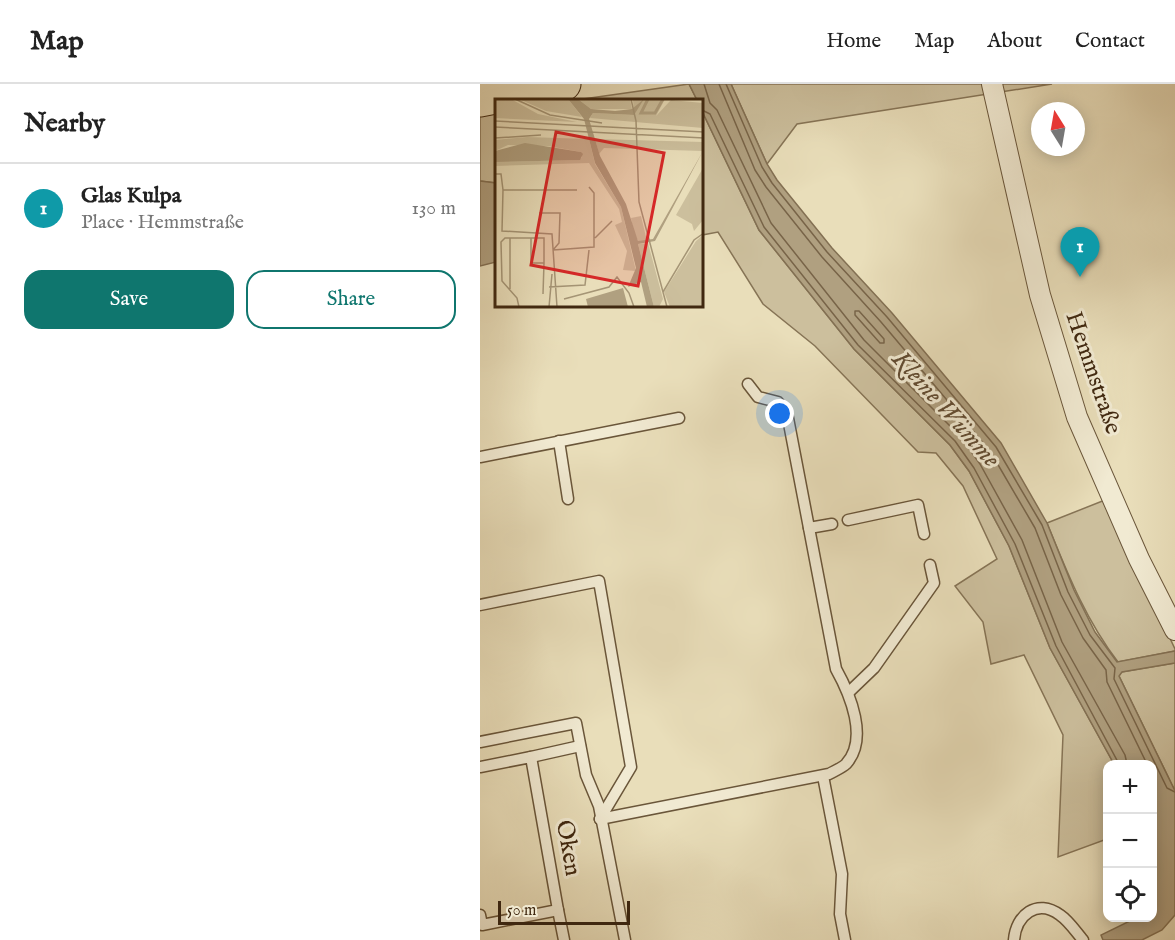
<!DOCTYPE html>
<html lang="en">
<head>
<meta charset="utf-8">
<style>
	body { margin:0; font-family:"IM FELL English",serif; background:#f2f2f2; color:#222 }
	.controls { position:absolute; right:18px; bottom:18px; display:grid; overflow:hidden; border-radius:12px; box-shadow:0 3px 15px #0003 }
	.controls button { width:54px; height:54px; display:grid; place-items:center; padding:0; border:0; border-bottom:2px solid #e0e0e0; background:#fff; color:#222; font:30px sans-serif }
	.compass { position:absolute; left:551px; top:18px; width:54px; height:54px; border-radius:50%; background:#fff; box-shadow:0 3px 15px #0003; rotate:349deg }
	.scale { position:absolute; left:18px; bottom:15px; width:132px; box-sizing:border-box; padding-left:6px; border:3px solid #402810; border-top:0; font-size:16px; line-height:21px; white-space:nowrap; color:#402810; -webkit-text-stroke:4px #f1ead2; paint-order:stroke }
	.you { position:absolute; left:300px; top:330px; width:21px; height:21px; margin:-15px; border:4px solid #fff; border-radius:50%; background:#1a73e8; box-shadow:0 0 0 9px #1a73e833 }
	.badge { display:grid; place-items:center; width:39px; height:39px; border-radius:50%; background:#0f766e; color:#fff; font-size:20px; font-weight:700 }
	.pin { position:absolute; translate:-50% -50px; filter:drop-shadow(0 2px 3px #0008) }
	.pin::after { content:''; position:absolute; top:32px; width:21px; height:18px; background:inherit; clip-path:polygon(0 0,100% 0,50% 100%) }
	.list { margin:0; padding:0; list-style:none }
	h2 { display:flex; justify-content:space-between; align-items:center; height:78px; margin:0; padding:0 24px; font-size:26px }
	h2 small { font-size:20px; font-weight:400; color:#767676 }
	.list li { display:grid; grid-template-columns:39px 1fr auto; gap:18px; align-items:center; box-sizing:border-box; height:90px; padding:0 24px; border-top:2px solid #e0e0e0 }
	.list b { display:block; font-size:22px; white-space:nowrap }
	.list p { margin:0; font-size:20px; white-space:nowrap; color:#767676 }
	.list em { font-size:20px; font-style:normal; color:#767676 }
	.actions { display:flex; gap:12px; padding:18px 24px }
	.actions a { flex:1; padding:14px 0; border:2px solid #0f766e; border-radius:18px; text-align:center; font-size:21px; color:#0f766e }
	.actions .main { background:#0f766e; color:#fff }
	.icon { flex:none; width:33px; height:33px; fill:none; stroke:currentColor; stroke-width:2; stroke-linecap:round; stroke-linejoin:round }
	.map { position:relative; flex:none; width:695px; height:856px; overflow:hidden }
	header { display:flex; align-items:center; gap:36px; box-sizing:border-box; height:84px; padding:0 30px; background:#fff; border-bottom:2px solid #e0e0e0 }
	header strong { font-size:28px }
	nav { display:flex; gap:33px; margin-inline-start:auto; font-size:21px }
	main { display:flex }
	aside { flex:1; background:#fff }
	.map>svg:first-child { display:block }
	.green { fill:#ccbf9d; stroke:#867456; stroke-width:1.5 }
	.water { fill:#b0a080; stroke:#837053; stroke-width:1.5 }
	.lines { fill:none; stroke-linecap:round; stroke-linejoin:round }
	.shore { stroke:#786448; stroke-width:1.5 }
	.service-casing { stroke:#6a563a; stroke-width:13 }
	.minor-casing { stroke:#6a563a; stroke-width:22 }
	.motorway-casing { stroke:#402810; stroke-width:35 }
	.service { stroke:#f1ead2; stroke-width:10 }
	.minor { stroke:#f1ead2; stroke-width:20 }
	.motorway { stroke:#e9deba; stroke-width:33 }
	.labels { text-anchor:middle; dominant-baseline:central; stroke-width:6; stroke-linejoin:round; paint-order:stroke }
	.street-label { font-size:24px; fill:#402810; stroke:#f1ead2 }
	.water-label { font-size:26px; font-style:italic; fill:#624c32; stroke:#f1ead2 }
	.inset-river { fill:none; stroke:#b0a080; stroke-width:3 }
	.inset-road { fill:none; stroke:#a59576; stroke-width:1.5 }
	.view { fill:#d62828; fill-opacity:0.15; stroke:#d62828; stroke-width:3 }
	.inset-edge { fill:none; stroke:#402810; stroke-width:3 }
</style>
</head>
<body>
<header>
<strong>Map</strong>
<nav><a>Home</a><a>Map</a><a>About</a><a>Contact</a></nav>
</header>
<main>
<aside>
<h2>Nearby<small></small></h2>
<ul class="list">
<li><span class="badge" style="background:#0f9aa8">1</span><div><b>Glas Kulpa</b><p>Place · Hemmstraße</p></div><em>130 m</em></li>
</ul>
<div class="actions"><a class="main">Save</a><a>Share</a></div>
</aside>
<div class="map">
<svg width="695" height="856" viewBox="0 0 695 856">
	<rect width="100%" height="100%" fill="#e9deba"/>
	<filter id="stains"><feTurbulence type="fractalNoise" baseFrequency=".00333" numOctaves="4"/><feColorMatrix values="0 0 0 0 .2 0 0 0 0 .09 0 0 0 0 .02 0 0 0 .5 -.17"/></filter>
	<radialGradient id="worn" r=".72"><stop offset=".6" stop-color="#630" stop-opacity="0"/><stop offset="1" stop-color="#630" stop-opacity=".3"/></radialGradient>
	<g class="green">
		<polygon points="209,0 217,16 96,16"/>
		<polygon points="251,0 572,0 317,40 287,80"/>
		<polygon points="222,27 279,146 374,265 470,361 489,387 529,462 570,564 634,680 628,680 627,755 578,773 583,651 544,571 511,580 503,538 475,502 517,475 483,402 456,369 438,368 335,262 283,220 238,148 222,151"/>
		<polygon points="16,28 16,99 0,97 0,31"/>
		<path d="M625 416 695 565V567L638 578C605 535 587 488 567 439Z"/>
		<polygon points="695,579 695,707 639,592 641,588"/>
	</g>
	<g class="water">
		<polygon points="209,0 251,0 287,80 297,96 352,164 412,229 521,359 567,439 594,506 615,548 637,578 695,567 695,579 642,588 639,592 695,707 695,831 682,846 662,856 623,856 621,851 652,836 651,834 672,834 672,680 634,680 570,564 529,462 489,387 470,361 374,265 279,146 222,27 222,16 217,16"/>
		<polygon points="0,97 16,99 16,178 0,182"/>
	</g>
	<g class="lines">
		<g class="shore">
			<polyline points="224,0 230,19 237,26 291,139 384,256 480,352 500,380 542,456 582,558 645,671 647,680"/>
			<polyline points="239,0 275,86 286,103 342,173 401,238 510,367 555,444 581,511 603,554 626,586 627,598 667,680"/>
			<polyline points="246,0 282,83 292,99 347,168 407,233 516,363 562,441 588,508 610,551 635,584 634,595 687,704 695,708"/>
			<polyline points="222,26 230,30 284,143 378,261 475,357 494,384 535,460 576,562 639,680"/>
			<polygon points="375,227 379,227 404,255 404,259 400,259 375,231"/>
		</g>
		<g class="service-casing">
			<g id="service">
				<polyline points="79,357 88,415"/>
				<polyline points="0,373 199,334"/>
				<polyline points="368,436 438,421 444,450"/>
				<polyline points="329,444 352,440"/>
				<polyline points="0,521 119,497 151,683 120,735"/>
				<polyline points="369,608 394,584 454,499 450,481"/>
				<polyline points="0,658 96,639 106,691 119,722 145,856"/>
				<polyline points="51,673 100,662"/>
				<polyline points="0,683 51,673 78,826 2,841 0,831"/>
				<polyline points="343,692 362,790 360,830 365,856"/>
				<path d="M120 735 349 690C354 687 362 684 366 680 389 655 370 610 356 585L307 329 298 318 278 313 268 300"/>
				<polyline points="78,826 84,856"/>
				<path d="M534 856C536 831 557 814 580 831 589 837 596 848 603 856"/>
			</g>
		</g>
		<g class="minor-casing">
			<polyline id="minor" points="512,0 560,211 597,333 659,475 695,546"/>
		</g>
		<g class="motorway-casing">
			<polyline id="motorway" points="0,16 84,0"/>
		</g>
		<use href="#service" class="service"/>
		<use href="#minor" class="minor"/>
		<use href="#motorway" class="motorway"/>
	</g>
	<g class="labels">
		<g class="street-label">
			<text transform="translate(613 289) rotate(71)">Hemmstraße</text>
			<text transform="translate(88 764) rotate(80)">Oken</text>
		</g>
		<g class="water-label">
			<text transform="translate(466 325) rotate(48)">Kleine Wümme</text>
		</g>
	</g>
	<g transform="translate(15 15)">
		<rect width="208" height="208" fill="#e9deba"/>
		<path d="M0 0H16L43 15 82 23 0 19ZM24 0H73L87 18 51 12ZM83 0H135L137 10H96ZM138 0H170L161 17 176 1 208 4V29L95 19 98 14 139 16ZM32 38 94 40 100 65 126 108 141 172 128 171 132 152 120 126 127 123 124 110 94 64 0 67V63L84 61 87 58 86 53 53 47 13 46 0 52V41ZM100 40 208 43V52L109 49 104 55ZM208 69V121L199 132 197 125 181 116ZM146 117 152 142H143L138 130 136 119ZM208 136V208H175L169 193 201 142ZM153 144 168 200 164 208H159L143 145Z" fill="#ccbf9d"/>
		<path d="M73 0H83L96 10 120 12 137 10 149 0 139 16 98 14 94 20 105 57 131 105 143 142 158 140 208 52 160 142 143 145 159 208H152L146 183 133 188 141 169 126 108 100 64 89 20ZM30 44 86 53 88 55 85 61 0 63V52ZM128 189 133 208H93L91 200Z" fill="#b0a080"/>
		<path class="inset-river" d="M153 0 146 14H160L168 0"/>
		<path class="inset-road" d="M20 0 55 16 107 24M136 0 141 22 144 103 172 208M0 22 209 33M0 28 209 39M0 39 46 36M0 75H6L8 91M44 114H65L64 144 58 151M100 139 117 122M58 151 99 148V94L94 88M54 188 90 186 94 151M15 190V139M168 193 199 141 209 134M48 195 49 164M69 200 114 188 122 178 134 194 139 208M24 208 22 199 7 182 6 143 10 139H49V164H36V139M54 208 57 175M62 208 57 135 7 132 8 91H82"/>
		<path class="view" d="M61 33 169 54 143 187 36 166Z"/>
		<rect width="208" height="208" class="inset-edge"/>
	</g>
	<rect width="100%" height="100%" filter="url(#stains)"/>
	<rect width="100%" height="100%" fill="url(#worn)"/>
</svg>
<div class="controls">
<button>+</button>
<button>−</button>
<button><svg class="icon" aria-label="locate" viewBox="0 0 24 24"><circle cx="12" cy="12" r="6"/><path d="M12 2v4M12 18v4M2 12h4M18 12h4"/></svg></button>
</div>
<svg class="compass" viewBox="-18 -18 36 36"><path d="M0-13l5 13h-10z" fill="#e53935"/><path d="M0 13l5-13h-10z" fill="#767676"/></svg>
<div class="scale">50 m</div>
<div class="you"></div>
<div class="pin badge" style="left:600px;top:193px;background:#0f9aa8">1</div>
</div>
</main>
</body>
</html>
